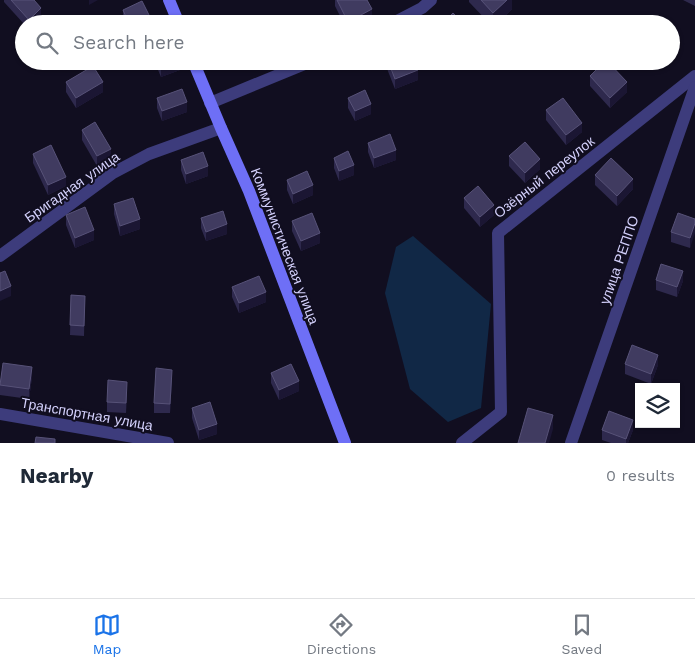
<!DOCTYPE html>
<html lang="en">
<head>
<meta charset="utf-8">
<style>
	body { margin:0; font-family:"Work Sans",sans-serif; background:#f6f6f7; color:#1f2937 }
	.controls { position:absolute; right:15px; bottom:15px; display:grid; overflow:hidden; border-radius:0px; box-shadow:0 1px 4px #0004 }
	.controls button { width:45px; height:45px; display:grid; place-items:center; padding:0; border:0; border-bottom:1px solid #e0e1e3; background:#fff; color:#1f2937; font:25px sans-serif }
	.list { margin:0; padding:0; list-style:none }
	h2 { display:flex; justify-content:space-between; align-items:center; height:65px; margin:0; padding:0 20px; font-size:21px }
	h2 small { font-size:16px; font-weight:400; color:#747a83 }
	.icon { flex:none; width:28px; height:28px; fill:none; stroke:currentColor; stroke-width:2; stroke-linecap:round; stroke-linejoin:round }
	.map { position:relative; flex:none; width:695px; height:443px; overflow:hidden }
	.search { position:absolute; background:#fff; box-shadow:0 1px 4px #0004; left:15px; right:15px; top:15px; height:55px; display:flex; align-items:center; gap:12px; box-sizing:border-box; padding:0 18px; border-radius:28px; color:#747a83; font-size:19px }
	.sheet { height:155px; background:#fff }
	nav { display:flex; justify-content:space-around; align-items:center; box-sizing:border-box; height:70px; border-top:1px solid #e0e1e3; background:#fff; font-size:14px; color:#747a83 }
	nav a { display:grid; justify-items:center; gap:2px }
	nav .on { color:#1a73e8 }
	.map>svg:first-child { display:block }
	.water { fill:#112846 }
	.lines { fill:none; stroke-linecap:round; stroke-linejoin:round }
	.street { stroke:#3d3c7c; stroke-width:12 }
	.secondary { stroke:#6e6ff6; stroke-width:12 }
	.wall { fill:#2e294d }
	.shaded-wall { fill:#1b1633 }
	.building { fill:#403b60; stroke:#575278 }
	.labels { text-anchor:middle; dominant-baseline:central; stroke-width:4; stroke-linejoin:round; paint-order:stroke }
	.street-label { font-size:14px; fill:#d4d1fc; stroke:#110e20 }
</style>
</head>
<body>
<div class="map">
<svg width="695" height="443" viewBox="0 0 695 443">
	<rect width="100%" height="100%" fill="#110e20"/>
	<polygon class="water" points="413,236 491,304 481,408 448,422 410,389 385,293 396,247"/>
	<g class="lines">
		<g class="street">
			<polyline points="391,24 422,8 431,0"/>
			<polyline points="210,103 312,61"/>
			<polyline points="0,256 113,173 149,154 221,128"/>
			<polyline points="0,414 168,443"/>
			<polyline points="462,443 501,412 498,233 695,76"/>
			<polyline points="571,443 695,87"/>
		</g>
		<g class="secondary">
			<polyline points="169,0 179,24"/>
			<polyline points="193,61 221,128 249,191 345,443"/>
		</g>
	</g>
	<g class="wall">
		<polygon points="4,0 34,0 41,18 35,24 24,24 4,2"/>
		<polygon points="335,0 367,0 372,19 363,24 344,24 335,6"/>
		<polygon points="469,0 512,0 512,9 497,24 490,24 469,2"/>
		<polygon points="683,0 695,0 695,6"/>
		<polygon points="123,10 150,24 124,24 123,20"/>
		<polygon points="156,61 180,61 180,70 161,77 156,65"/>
		<polygon points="384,61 415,61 418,80 395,89"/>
		<polygon points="646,61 659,61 652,68"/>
		<polygon points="590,76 627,92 610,108 590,86"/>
		<polygon points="66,82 103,92 76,108 66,92"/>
		<polygon points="157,98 187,112 162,121 157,108"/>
		<polygon points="348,98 371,114 355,121 348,108"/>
		<polygon points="546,110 582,132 566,145 546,120"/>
		<polygon points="82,130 111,159 97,166 82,140"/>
		<polygon points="368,143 396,160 374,168 368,152"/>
		<polygon points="33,154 66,186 48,195 33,163"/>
		<polygon points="509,156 540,169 525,183 509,166"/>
		<polygon points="334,158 354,175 339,181 334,168"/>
		<polygon points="181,160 208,176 186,184 181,170"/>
		<polygon points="595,175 633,189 617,206 595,185"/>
		<polygon points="287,180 313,195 293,204 287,190"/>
		<polygon points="464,198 494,215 480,227 464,208"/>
		<polygon points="114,204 140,229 120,236 114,214"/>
		<polygon points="66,215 94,240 75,248 66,225"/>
		<polygon points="201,218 227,234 206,241 201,228"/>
		<polygon points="695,219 690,248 671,242 671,232"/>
		<polygon points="292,221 320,243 301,251 292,231"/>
		<polygon points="656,280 683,281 677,297 656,290"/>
		<polygon points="232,287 266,302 239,313 232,297"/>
		<polygon points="71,295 85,296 84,336 70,335"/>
		<polygon points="625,364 658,365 651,384 625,374"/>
		<polygon points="271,373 299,391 279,400 271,383"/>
		<polygon points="32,377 29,399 0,395 0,385"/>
		<polygon points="172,379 170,413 154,413 154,403"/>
		<polygon points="127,392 126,413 107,412 107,402"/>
		<polygon points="192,408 217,434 199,440 192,418"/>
		<polygon points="602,430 633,430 628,443 611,443 602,440"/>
	</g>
	<g class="shaded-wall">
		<polygon points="89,0 98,0 89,5"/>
		<polygon points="507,0 512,0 512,9 497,24 493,24 493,13"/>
		<polygon points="41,8 41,18 35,24 29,24 29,20"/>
		<polygon points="372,9 372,19 363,24 348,24 348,22"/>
		<polygon points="150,17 150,24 136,24"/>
		<polygon points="177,61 180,61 180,70 161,77 161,67"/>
		<polygon points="652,61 659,61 652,68"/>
		<polygon points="418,70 418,80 395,89 395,79"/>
		<polygon points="103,82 103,92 76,108 76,98"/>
		<polygon points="627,82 627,92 610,108 610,98"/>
		<polygon points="187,102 187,112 162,121 162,111"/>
		<polygon points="371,104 371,114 355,121 355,111"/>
		<polygon points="582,123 582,132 566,145 566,135"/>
		<polygon points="111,149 111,159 97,166 97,156"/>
		<polygon points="396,150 396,160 374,168 374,158"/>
		<polygon points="540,159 540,169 525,183 525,173"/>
		<polygon points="354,165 354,175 339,181 339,171"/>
		<polygon points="208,166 208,176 186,184 186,174"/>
		<polygon points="66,177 66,186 48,195 48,185"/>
		<polygon points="633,179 633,189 617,206 617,196"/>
		<polygon points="313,185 313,195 293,204 293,194"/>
		<polygon points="494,205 494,215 480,227 480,217"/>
		<polygon points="140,219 140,229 120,236 120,226"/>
		<polygon points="695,223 695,233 690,248 690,238"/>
		<polygon points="227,224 227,234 206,241 206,232"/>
		<polygon points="94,230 94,240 75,248 75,238"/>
		<polygon points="320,233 320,243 301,251 301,241"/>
		<polygon points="683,271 683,281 677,297 677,287"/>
		<polygon points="11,286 11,296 0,301 0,291"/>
		<polygon points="266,292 266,302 239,313 239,303"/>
		<polygon points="658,355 658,365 651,384 651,374"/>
		<polygon points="32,367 32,377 29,399 29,389"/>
		<polygon points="172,370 172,379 170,413 170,404"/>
		<polygon points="299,381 299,391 279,400 279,390"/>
		<polygon points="553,415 553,429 549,443 545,443"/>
		<polygon points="633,420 633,430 628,443 626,443 626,439"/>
		<polygon points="217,424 217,434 199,440 199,430"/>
	</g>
	<g class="building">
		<polygon points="11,0 34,0 41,8 29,20"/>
		<polygon points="337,0 367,0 372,9 348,22"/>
		<polygon points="481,0 507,0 493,13"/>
		<polygon points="142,1 150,17 136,24 129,24 123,10"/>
		<polygon points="453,13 464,24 442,24"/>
		<polygon points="159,61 177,61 161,67"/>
		<polygon points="388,61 415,61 418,70 395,79"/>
		<polygon points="605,61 607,61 627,82 610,98 590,76"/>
		<polygon points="93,66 103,82 76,98 66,82"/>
		<polygon points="182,89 187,102 162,111 157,98"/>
		<polygon points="365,90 371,104 355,111 348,98"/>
		<polygon points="563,98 582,123 566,135 546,110"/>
		<polygon points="95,122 111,149 97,156 82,130"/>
		<polygon points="390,134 396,150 374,158 368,143"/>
		<polygon points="525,142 540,159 525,173 509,156"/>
		<polygon points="51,145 66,177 48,185 33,154"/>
		<polygon points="348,151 354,165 339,171 334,158"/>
		<polygon points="203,152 208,166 186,174 181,160"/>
		<polygon points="611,158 633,179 617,196 595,175"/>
		<polygon points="307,171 313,185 293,194 287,180"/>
		<polygon points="478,186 494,205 480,217 464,198"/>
		<polygon points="133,198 140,219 120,226 114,204"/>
		<polygon points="85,207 94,230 75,238 66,215"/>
		<polygon points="223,211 227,224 206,232 201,218"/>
		<polygon points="312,213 320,233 301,241 292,221"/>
		<polygon points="678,213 695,219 695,223 690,238 671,232"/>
		<polygon points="661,264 683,271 677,287 656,280"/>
		<polygon points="5,271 11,286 0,291 0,273"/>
		<polygon points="259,276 266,292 239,303 232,287"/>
		<polygon points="71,295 85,296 84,326 70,325"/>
		<polygon points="632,345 658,355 651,374 625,364"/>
		<polygon points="3,363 32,367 29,389 0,385"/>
		<polygon points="291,364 299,381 279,390 271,373"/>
		<polygon points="156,368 172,370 170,404 154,403"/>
		<polygon points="108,380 127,382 126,403 107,402"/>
		<polygon points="210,402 217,424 199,430 192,408"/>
		<polygon points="528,408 553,415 545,443 518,443"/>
		<polygon points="609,411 633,420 626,439 602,430"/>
		<polygon points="36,437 55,439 55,443 35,443"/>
	</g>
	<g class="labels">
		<g class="street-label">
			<text transform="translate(544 177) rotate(-38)">Озёрный переулок</text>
			<text transform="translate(72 187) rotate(-35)">Бригадная улица</text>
			<text transform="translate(285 246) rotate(69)">Коммунистическая улица</text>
			<text transform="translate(619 260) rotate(-71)">улица РЕППО</text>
			<text transform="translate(87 414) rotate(10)">Транспортная улица</text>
		</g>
	</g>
</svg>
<div class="controls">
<button><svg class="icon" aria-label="layers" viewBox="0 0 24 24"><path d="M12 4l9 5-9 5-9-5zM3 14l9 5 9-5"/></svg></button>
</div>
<div class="search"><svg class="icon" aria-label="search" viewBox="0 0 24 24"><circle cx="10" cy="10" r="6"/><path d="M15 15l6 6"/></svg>Search here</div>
</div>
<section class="sheet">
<h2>Nearby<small>0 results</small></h2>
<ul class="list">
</ul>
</section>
<nav>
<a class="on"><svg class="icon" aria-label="map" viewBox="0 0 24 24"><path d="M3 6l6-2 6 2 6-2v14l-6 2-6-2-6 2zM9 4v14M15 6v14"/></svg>Map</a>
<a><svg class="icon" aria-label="directions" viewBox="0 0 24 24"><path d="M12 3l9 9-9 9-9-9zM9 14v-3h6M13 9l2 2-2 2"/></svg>Directions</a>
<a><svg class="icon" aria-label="saved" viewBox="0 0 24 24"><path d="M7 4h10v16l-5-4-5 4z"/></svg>Saved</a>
</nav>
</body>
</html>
